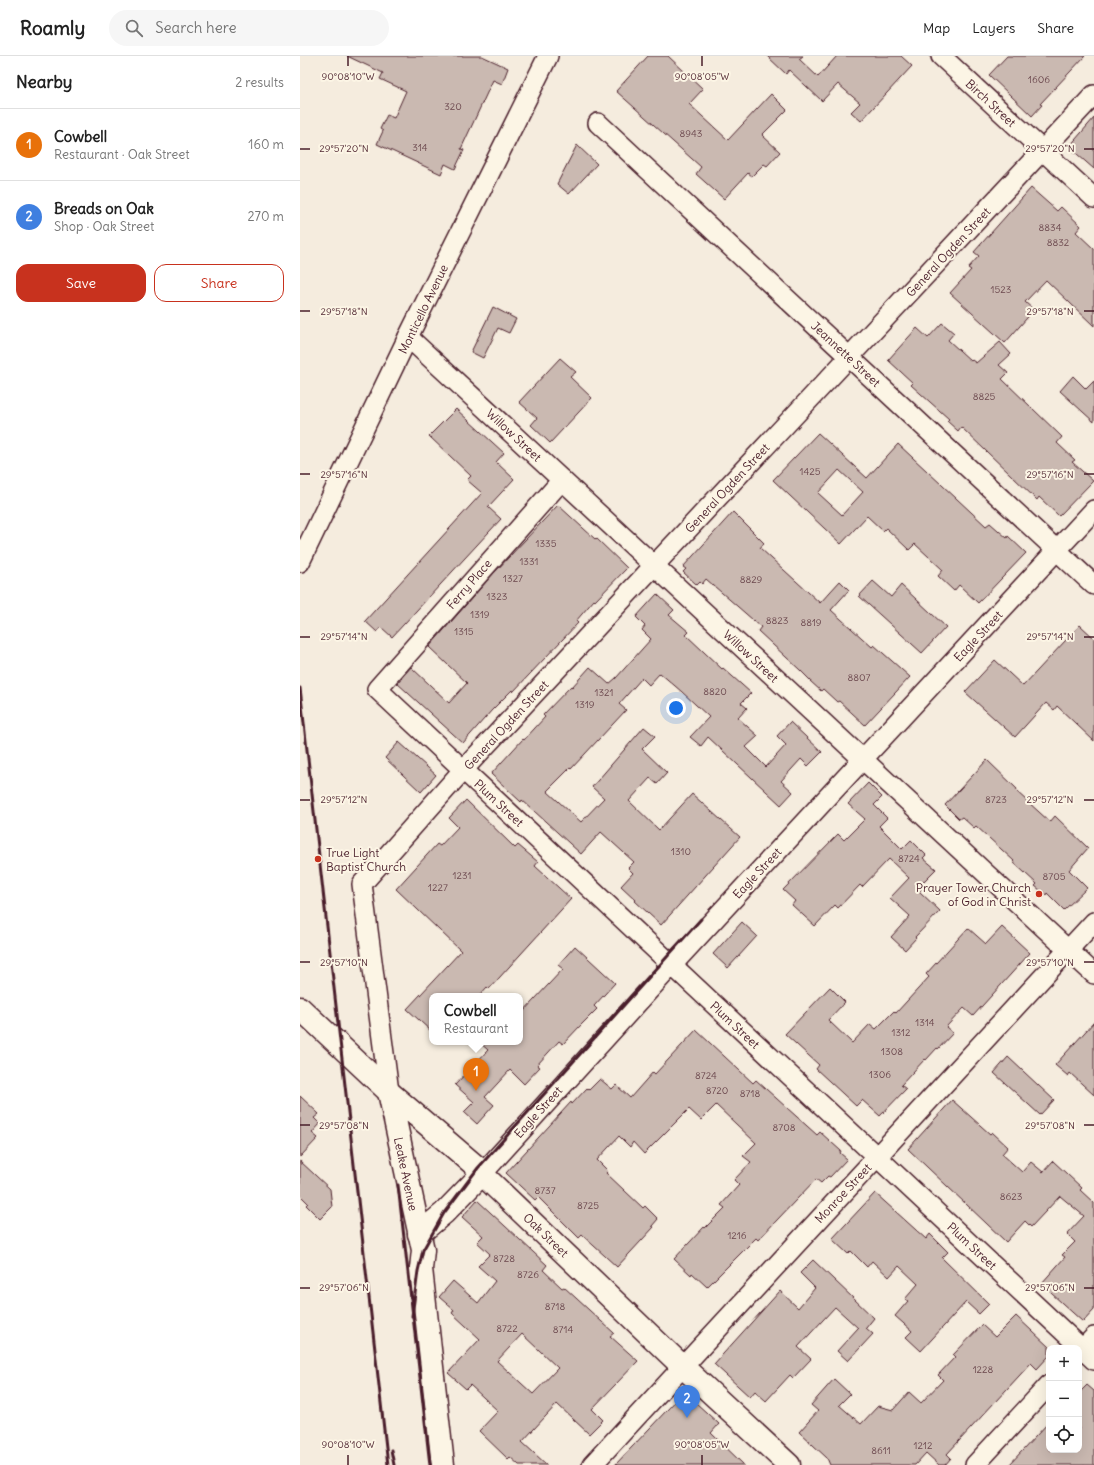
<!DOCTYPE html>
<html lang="en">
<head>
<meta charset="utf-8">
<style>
	body { margin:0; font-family:Delius,sans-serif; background:#f6f6f6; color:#222 }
	.controls { position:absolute; right:12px; bottom:12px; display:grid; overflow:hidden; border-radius:8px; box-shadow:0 4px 16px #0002 }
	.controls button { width:36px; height:36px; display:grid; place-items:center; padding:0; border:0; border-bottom:1px solid #e0e0e0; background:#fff; color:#222; font:20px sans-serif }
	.you { position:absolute; left:376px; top:652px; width:14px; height:14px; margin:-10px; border:3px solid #fff; border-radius:50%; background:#1a73e8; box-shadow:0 0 0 6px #1a73e833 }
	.badge { display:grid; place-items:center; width:26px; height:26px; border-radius:50%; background:#c8321e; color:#fff; font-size:13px; font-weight:700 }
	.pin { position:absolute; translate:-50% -33px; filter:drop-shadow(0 1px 2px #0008) }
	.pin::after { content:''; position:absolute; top:21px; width:14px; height:12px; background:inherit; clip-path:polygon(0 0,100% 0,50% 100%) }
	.popup { position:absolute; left:129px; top:937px; width:94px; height:52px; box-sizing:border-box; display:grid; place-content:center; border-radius:8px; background:#fff; filter:drop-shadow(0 1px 3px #0005); font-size:13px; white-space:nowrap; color:#767676 }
	.popup b { font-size:15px; color:#222 }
	.popup::after { content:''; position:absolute; left:50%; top:100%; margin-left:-8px; border:8px solid transparent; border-top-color:#fff }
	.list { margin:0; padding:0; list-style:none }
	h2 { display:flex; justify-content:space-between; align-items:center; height:52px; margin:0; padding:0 16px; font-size:17px }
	h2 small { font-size:13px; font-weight:400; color:#767676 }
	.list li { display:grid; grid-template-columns:26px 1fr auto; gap:12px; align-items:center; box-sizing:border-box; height:72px; padding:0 16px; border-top:1px solid #e0e0e0 }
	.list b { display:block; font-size:15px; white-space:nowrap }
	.list p { margin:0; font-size:13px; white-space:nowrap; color:#767676 }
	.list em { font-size:13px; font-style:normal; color:#767676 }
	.actions { display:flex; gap:8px; padding:12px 16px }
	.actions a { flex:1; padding:9px 0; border:1px solid #c8321e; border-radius:12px; text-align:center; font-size:14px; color:#c8321e }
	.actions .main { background:#c8321e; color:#fff }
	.icon { flex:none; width:22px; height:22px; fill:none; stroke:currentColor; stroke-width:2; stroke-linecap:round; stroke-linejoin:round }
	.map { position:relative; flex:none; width:794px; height:1409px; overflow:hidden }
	header { display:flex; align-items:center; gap:24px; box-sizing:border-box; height:56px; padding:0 20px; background:#fff; border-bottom:1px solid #e0e0e0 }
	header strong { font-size:19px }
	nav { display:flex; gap:22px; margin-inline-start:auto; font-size:14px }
	.search { width:280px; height:36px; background:#f6f6f6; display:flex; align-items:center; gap:10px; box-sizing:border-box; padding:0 14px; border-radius:22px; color:#767676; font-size:15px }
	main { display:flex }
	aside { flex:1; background:#fff }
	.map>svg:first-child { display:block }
	.building { fill:#cab9b1; stroke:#4a1f2b; fill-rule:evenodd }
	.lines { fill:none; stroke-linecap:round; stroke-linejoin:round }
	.minor-casing { stroke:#4a1f2b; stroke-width:22 }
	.tertiary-casing { stroke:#4a1f2b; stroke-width:25 }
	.secondary-casing { stroke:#4a1f2b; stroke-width:25 }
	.minor { stroke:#fcf5e5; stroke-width:19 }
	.tertiary { stroke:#fcf5e5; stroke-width:22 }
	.secondary { stroke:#fcf5e5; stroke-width:22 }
	.rail { stroke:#4a1f2b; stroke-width:3 }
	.ticks { fill:none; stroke:#4a1f2b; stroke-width:1.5 }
	.poi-dot { fill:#c8321e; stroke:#fcf5e5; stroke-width:1.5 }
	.labels { text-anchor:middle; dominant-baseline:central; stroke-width:4; stroke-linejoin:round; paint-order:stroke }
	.number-label { font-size:10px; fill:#6a464c }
	.street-label { font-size:12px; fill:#4a1f2b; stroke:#fcf5e5 }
	.poi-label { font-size:12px; fill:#4a1f2b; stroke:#fcf5e5; text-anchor:start }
	.ticks-label { font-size:10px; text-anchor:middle; fill:#4a1f2b; stroke:#fcf5e5; stroke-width:4; stroke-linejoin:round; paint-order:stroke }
</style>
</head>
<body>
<header>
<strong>Roamly</strong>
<div class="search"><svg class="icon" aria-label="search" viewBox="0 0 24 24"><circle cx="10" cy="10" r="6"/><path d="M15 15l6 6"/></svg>Search here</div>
<nav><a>Map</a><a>Layers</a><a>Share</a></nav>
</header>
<main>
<aside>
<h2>Nearby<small>2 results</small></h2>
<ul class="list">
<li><span class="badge" style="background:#e8710a">1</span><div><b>Cowbell</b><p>Restaurant · Oak Street</p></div><em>160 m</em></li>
<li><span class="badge" style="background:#3f7fe0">2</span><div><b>Breads on Oak</b><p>Shop · Oak Street</p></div><em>270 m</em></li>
</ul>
<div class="actions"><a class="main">Save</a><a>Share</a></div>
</aside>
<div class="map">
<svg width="794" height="1409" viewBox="0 0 794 1409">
	<rect width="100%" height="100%" fill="#f5ecde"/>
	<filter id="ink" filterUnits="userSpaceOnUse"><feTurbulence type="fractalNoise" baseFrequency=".025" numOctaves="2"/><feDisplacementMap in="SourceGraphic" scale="8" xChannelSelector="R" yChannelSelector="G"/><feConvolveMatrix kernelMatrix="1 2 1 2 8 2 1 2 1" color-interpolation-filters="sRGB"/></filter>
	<g filter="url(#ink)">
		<g class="building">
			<polygon points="47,0 182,0 208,12 202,28 193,24 161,93 164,94 155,113 145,108 141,118 77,88 83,75 80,73 87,59 94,62 106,35 80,23 83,17"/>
			<polygon points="348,0 368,0 403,33 389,48 428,84 471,38 487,54 462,79 480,96 467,110 464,108 452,120 448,117 424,143 396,118 401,111 316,35"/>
			<polygon points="467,0 503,0 499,3 518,21 537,0 601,0 612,10 561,65 551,56 560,47 538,28 522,45 489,14 486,18"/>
			<polygon points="707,0 785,0 740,48 742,49 732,60 689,19"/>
			<polygon points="794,62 794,113 769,91"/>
			<polygon points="277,89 297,108 269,138 257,128"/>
			<polygon points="731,132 757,155 761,151 781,170 776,176 794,193 794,270 746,224 725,246 734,254 705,287 650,237 671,214 668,212 679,200 674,196"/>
			<polygon points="193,251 216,263 209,277 198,272 183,302 171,296"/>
			<polygon points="642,267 654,277 648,284 671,305 672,304 676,307 700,286 711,298 699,309 708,317 702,323 762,381 757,387 775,404 772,406 793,425 759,460 739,441 737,444 661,371 658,375 647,365 649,363 611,329 613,327 588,304 617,272 628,282"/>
			<polygon points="260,302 276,316 270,321 292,342 250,387 231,369 237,362 219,346"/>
			<polygon points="773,320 786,333 794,325 794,366 760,335"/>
			<polygon points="156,353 204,397 196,406 214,423 188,451 201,463 92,581 81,571 77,576 65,565 182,437 167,424 171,420 129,380"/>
			<path d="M518 377 567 422 598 388 686 470 690 467 707 482 708 480 726 497 678 547 659 529 654 535 638 520 643 514 615 488 609 494 586 472 583 475 567 460 541 488 473 424ZM539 414 563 436 542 459 518 437Z"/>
			<polygon points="258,449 295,483 296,482 327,512 295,545 294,544 276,565 278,567 213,636 212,634 192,654 163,687 97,627 111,611 149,647 167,627 129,591 193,518"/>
			<polygon points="433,456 464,487 460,492 520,547 540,525 549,534 531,554 572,591 574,589 610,621 565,669 539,645 537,646 523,633 521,635 510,625 511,625 500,614 458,575 461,571 406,523 402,528 400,526 397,529 383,516 386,513 383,511"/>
			<polygon points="573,525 591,541 601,529 646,571 622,597 559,540"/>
			<polygon points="357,538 374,554 369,559 389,576 386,579 422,613 423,612 451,637 441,647 447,652 438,662 458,680 446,691 466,711 486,689 477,680 490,666 522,696 508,710 501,703 481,725 493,736 481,749 408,681 401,690 390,681 409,661 382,636 360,617 349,629 342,622 319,648 326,654 271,713 270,712 247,735 281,766 304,742 292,731 344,671 355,680 342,693 367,717 357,728 350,722 329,745 359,774 392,738 440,781 361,869 335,845 336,844 321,830 333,817 328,812 334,806 301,776 281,798 222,744 221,746 191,718 223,683 224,684 245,661 243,659 271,630 272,631 290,611 309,628 316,622 351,583 342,574 345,570 336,561"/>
			<polygon points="780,569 794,582 794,685 757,650 754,654 746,647 715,681 665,636 695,604 723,630"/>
			<polygon points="99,686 136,719 121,736 85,702"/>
			<polygon points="687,704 717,733 716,735 750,766 755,760 788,792 769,814 787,832 764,854 747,837 746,839 735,830 737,828 713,806 714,805 676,770 674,772 662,761 659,763 645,749"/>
			<polygon points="568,727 582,741 574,749 587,762 579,770 602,793 611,784 626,799 623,802 636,813 620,829 623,832 619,835 640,855 615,881 616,882 605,894 591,881 610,860 590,842 609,822 589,803 562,831 560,829 538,852 535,849 515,870 492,849 495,845 483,834 538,778 544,784 565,763 548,748"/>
			<polygon points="166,744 215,792 218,789 238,806 235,810 271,843 189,933 187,931 179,940 132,940 132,976 107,953 161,895 96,833 137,788 140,790 158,771 149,762"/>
			<polygon points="442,866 457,880 428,912 413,898"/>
			<polygon points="702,871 730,897 673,960 664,952 646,971 653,977 638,993 637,992 626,1004 625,1003 601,1029 606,1033 580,1060 562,1044 556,1050 516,1013 519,1009 485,978 530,931 545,946 528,964 552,987 570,968 576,973 594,955 596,957 629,921 626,918 668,872 686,888"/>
			<polygon points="275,890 315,927 294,950 297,953 281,969 263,988 259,985 237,1009 240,1011 224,1028 210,1014 185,1041 194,1049 177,1068 164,1056 174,1046 155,1029 188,994 179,986 220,986 220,959 263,913 258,909"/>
			<polygon points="794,966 794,1039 770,1017 768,1020 755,1009"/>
			<polygon points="396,974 453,1027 456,1024 517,1079 520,1076 541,1095 540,1097 547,1103 530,1121 528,1120 521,1127 516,1123 458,1184 456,1182 407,1231 392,1217 391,1219 374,1203 404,1171 405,1172 425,1152 421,1149 439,1129 434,1124 451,1106 443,1100 456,1087 416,1049 401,1064 389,1053 344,1098 333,1086 330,1091 319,1080 297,1104 308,1115 306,1117 343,1152 345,1150 358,1163 352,1170 354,1171 317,1211 282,1179 279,1182 238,1141 235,1144 206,1117 271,1046 272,1048 287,1032 289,1034 300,1023 312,1033 316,1029 330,1042 353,1016 355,1018"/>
			<polygon points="708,1001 754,1044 740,1059 694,1017"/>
			<polygon points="0,1040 19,1058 14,1062 20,1068 12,1077 18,1082 0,1101"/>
			<polygon points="652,1044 690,1078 692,1076 708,1091 702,1098 722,1116 731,1106 743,1116 753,1105 782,1132 780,1134 794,1147 794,1254 783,1266 741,1228 765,1201 762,1199 775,1186 767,1178 784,1160 760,1140 731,1171 725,1165 706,1186 608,1093"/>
			<polygon points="0,1105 30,1133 32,1151 20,1163 6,1149 8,1147 0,1139"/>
			<polygon points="575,1137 626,1183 630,1178 648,1196 642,1202 689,1248 679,1258 666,1246 621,1295 606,1281 612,1275 595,1260 608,1245 605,1243 618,1228 599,1210 589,1221 572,1205 567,1211 551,1195 548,1198 532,1183"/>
			<path d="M177 1144 247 1209 243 1214 262 1232 264 1231 314 1277 310 1280 338 1305 292 1353 303 1364 289 1378 257 1348 222 1386 247 1409H219L210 1401 208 1403 179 1375 198 1355 170 1329 166 1333 148 1317 180 1283 152 1257 154 1254 139 1241 153 1225 178 1247 195 1225 178 1210 190 1198 177 1186 183 1180 162 1161ZM222 1278 258 1312 233 1338 197 1305Z"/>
			<polygon points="513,1204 574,1262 566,1272 573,1278 548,1305 537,1295 558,1272 535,1251 498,1291 511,1303 493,1322 490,1319 466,1345 455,1335 450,1341 414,1308 480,1235 498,1252 515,1232 500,1217"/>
			<polygon points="716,1260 749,1291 749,1300 737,1313 731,1307 647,1398 651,1402 645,1409 639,1409 626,1397 615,1409 530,1409 527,1402 499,1376 518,1355 511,1349 534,1323 550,1338 539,1349 561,1368 578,1350 593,1354 609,1336 621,1347 643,1324 638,1319 655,1301 653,1299 682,1269 695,1281"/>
			<polygon points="787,1329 794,1335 794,1409 709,1409 749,1366 749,1394 779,1394 779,1337"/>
			<polygon points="384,1336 419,1368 411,1377 444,1409 315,1409"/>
		</g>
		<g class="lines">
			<g class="minor-casing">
				<g id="minor">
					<polyline points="641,0 794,142"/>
					<polyline points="298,67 794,529"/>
					<polyline points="108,281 794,918"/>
					<polyline points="262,424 77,633 794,1304"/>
					<polyline points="0,506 108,281 248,0"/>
					<polyline points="89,1036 62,828 163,714 794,39"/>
					<polyline points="182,1118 371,910 794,454"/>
					<polyline points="779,1297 794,1281"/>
					<polyline points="292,1409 794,866"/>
					<polyline points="675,1409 749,1329"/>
				</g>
			</g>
			<g class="tertiary-casing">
				<g id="tertiary">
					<polyline points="89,1036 123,1194 121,1213 143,1409"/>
					<polyline points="119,1178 144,1157 182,1118"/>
				</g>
			</g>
			<g class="secondary-casing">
				<polyline id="secondary" points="0,952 89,1036 178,1112 182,1118 382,1310 489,1409"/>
			</g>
			<use href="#minor" class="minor"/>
			<use href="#tertiary" class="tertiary"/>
			<use href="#secondary" class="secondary"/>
			<g class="rail">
				<polyline points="0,632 88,1409"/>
				<polyline points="98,1129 130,1409"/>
				<polyline points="112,1260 118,1215 123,1194 144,1157 178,1112 401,863"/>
				<polyline points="91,1394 94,1409"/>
			</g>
		</g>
	</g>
	<path class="ticks" d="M48 0V10M402 0V10M0 93H10M784 93H794M0 255H10M784 255H794M0 418H10M784 418H794M0 581H10M784 581H794M0 744H10M784 744H794M0 906H10M784 906H794M0 1069H10M784 1069H794M0 1232H10M784 1232H794M48 1399V1409M402 1399V1409"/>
	<g class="poi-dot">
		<circle cx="18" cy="803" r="4"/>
		<circle cx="739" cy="838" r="4"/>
	</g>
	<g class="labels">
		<g class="number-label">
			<text x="739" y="23">1606</text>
			<text x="153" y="50">320</text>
			<text x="391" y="77">8943</text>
			<text x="120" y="91">314</text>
			<text x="750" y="171">8834</text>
			<text x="758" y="186">8832</text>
			<text x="701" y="233">1523</text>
			<text x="684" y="340">8825</text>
			<text x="510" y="415">1425</text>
			<text x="246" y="487">1335</text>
			<text x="229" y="505">1331</text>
			<text x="213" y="522">1327</text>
			<text x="451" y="523">8829</text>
			<text x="197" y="540">1323</text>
			<text x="180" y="558">1319</text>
			<text x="477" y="564">8823</text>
			<text x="511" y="566">8819</text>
			<text x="164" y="575">1315</text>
			<text x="559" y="621">8807</text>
			<text x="415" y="635">8820</text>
			<text x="304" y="636">1321</text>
			<text x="285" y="648">1319</text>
			<text x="696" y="743">8723</text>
			<text x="381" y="795">1310</text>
			<text x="609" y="802">8724</text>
			<text x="162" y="819">1231</text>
			<text x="754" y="820">8705</text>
			<text x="138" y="831">1227</text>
			<text x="625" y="966">1314</text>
			<text x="601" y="976">1312</text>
			<text x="592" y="995">1308</text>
			<text x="580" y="1018">1306</text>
			<text x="406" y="1019">8724</text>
			<text x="417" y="1034">8720</text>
			<text x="450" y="1037">8718</text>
			<text x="484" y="1071">8708</text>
			<text x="245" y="1134">8737</text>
			<text x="711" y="1140">8623</text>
			<text x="288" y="1149">8725</text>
			<text x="437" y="1179">1216</text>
			<text x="204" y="1202">8728</text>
			<text x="228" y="1218">8726</text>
			<text x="255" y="1250">8718</text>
			<text x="207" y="1272">8722</text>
			<text x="263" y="1273">8714</text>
			<text x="683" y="1313">1228</text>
			<text x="623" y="1389">1212</text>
			<text x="581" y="1394">8611</text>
		</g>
		<g class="street-label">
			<text transform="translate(691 47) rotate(43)">Birch Street</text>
			<text transform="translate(648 196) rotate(-47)">General Ogden Street</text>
			<text transform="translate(123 253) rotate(-64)">Monticello Avenue</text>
			<text transform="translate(546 298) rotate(43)">Jeannette Street</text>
			<text transform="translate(214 379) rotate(43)">Willow Street</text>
			<text transform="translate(427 432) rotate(-47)">General Ogden Street</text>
			<text transform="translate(169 528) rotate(-49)">Ferry Place</text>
			<text transform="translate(678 580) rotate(-47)">Eagle Street</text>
			<text transform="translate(451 600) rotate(43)">Willow Street</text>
			<text transform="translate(206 669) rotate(-47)">General Ogden Street</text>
			<text transform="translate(199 747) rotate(43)">Plum Street</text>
			<text transform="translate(457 817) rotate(-47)">Eagle Street</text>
			<text transform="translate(435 969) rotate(43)">Plum Street</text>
			<text transform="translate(238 1056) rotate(-48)">Eagle Street</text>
			<text transform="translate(106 1118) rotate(78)">Leake Avenue</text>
			<text transform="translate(543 1137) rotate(-47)">Monroe Street</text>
			<text transform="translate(246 1179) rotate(44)">Oak Street</text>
			<text transform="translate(672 1190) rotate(43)">Plum Street</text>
		</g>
		<g class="poi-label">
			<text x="26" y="796">True Light<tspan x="26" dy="14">Baptist Church</tspan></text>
			<text x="731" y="831" text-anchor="end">Prayer Tower Church<tspan x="731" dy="14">of God in Christ</tspan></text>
		</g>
	</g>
	<g class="ticks-label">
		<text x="48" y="24">90°08'10"W</text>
		<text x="402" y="24">90°08'05"W</text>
		<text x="44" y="96">29°57'20"N</text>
		<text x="750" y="96">29°57'20"N</text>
		<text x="44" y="259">29°57'18"N</text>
		<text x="750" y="259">29°57'18"N</text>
		<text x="44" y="422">29°57'16"N</text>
		<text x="750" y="422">29°57'16"N</text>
		<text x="44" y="584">29°57'14"N</text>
		<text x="750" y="584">29°57'14"N</text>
		<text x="44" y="747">29°57'12"N</text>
		<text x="750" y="747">29°57'12"N</text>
		<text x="44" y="910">29°57'10"N</text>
		<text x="750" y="910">29°57'10"N</text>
		<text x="44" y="1073">29°57'08"N</text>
		<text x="750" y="1073">29°57'08"N</text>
		<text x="44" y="1235">29°57'06"N</text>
		<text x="750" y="1235">29°57'06"N</text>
		<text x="48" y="1392">90°08'10"W</text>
		<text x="402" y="1392">90°08'05"W</text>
	</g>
</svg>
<div class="controls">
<button>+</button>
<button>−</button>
<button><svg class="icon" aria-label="locate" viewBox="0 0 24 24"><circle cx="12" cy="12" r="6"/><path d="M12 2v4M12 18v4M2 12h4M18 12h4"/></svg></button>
</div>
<div class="you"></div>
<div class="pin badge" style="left:176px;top:1035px;background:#e8710a">1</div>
<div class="popup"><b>Cowbell</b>Restaurant</div>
<div class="pin badge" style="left:387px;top:1362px;background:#3f7fe0">2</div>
</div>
</main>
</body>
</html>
